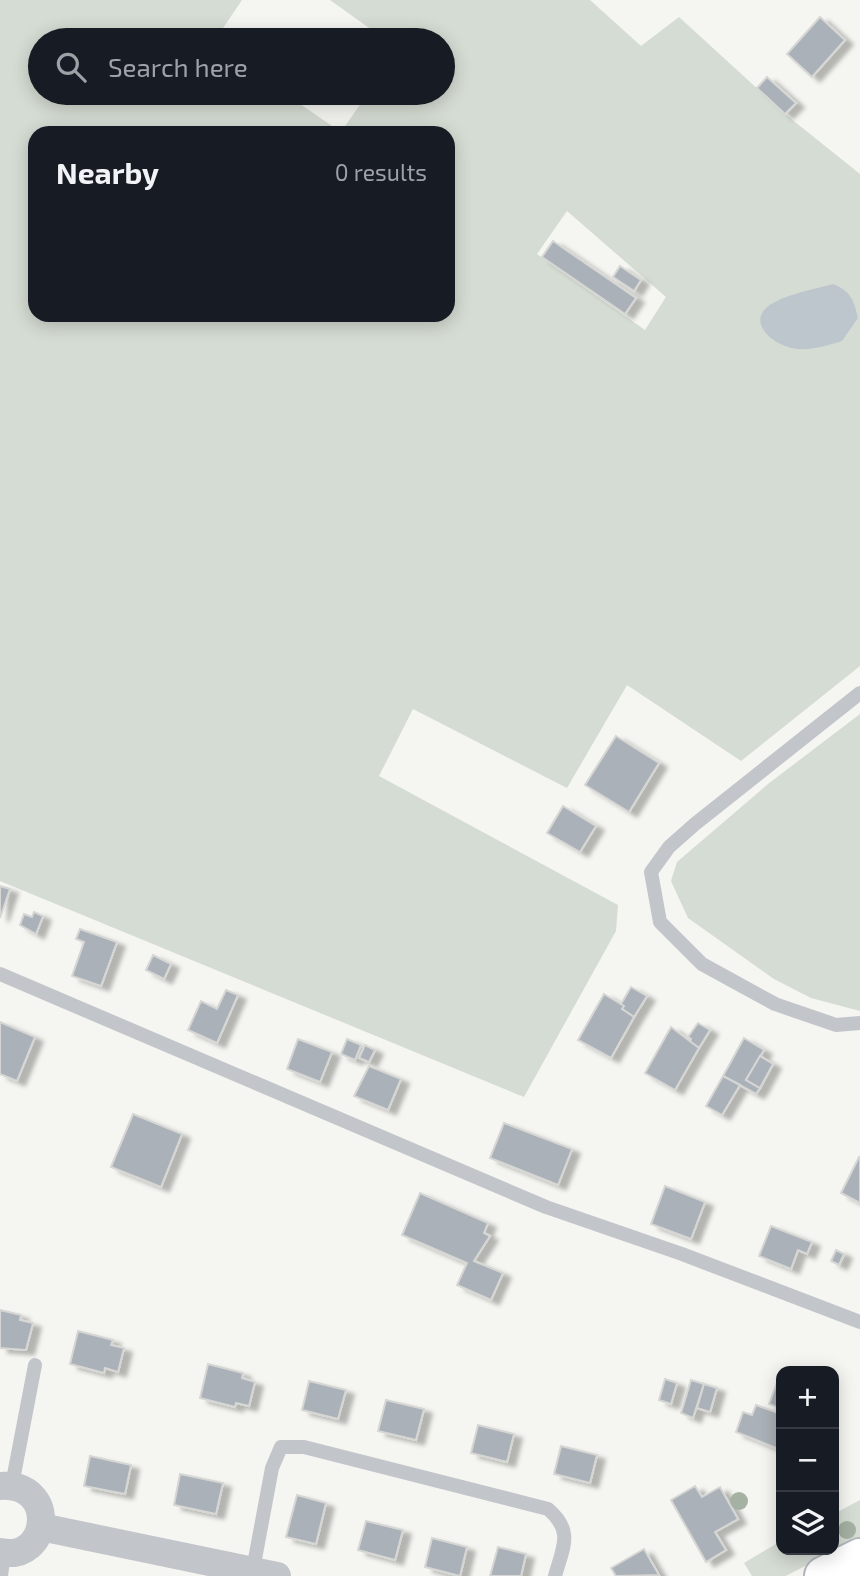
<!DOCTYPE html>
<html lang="en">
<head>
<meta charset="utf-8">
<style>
	body { margin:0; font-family:"Exo 2",sans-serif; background:#20242c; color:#f1f3f6 }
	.controls { position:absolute; right:21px; bottom:21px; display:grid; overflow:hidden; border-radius:14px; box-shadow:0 4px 18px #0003 }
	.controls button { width:63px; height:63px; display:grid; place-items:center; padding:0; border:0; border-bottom:2px solid #363941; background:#171b24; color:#f1f3f6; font:35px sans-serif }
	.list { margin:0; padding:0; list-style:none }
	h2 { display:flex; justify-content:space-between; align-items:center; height:91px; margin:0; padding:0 28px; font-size:30px }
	h2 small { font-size:23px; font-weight:400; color:#9ea1a6 }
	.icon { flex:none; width:38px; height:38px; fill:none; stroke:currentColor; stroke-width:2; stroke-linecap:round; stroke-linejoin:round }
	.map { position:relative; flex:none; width:860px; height:1576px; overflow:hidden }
	.search { position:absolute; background:#171b24; box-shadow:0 4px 18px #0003; left:28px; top:28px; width:427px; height:77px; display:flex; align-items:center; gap:18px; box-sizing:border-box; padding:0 24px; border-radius:38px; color:#9ea1a6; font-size:26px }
	.panel { position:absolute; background:#171b24; box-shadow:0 4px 18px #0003; left:28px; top:126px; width:427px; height:196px; border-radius:21px }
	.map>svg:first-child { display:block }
	.green { fill:#d5dcd3; fill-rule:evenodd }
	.water { fill:#bec6cd }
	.building { fill:#abb1b8; stroke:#d6d7d4; stroke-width:2; filter:url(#shadow) }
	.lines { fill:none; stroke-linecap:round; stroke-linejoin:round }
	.secondary-casing { stroke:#b4b8be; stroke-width:42 }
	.lane { stroke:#c2c5c9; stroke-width:14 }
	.street { stroke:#c2c5c9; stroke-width:28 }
	.secondary { stroke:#fff; stroke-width:38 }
	.tree { fill:#a5b1a3 }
</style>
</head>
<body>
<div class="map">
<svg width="860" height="1576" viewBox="0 0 860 1576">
	<defs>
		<filter id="shadow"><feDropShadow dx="8" dy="4.5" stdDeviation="2" flood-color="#0004"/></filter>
	</defs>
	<rect width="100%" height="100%" fill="#f5f5f1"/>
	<g class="green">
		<path d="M0 0H242L215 40H40V93H284L341 132 368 93H443V40H386L330 0H590L641 46 679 17 785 114 860 174V666L741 761 627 685 567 788 413 709 379 776 618 905 616 931 524 1097 0 881ZM35 133H448V315H35ZM567 211 666 297 645 330 537 254Z"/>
		<polygon points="860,714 860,1011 811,998 774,979 688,918 671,881 677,862 768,784"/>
		<polygon points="860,1500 860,1537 786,1576 752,1576 744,1563 781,1541 781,1550 834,1550 834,1514"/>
	</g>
	<path class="water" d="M833 284C851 291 854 301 858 318L842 341C829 345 813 350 799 349 773 348 741 319 775 302 792 293 815 289 833 284Z"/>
	<g class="building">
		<polygon points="820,17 845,40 812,77 787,54"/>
		<polygon points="767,77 796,103 785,114 757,88"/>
		<polygon points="553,241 636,298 625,314 542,257"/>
		<polygon points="620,266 641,280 634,291 613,277"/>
		<polygon points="616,736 659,763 629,812 585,785"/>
		<polygon points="563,806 596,826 580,852 547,833"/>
		<polygon points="0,886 10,889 0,918"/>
		<polygon points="34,912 43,916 36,934 20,925 24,914 32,917"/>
		<polygon points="80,929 117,942 101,986 72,976 84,942 76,939"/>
		<polygon points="153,955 171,964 164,979 146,970"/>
		<polygon points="631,987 647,996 634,1017 622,1009 621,1004"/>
		<polygon points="226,990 238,995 217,1043 188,1030 201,1001 217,1009"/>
		<polygon points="604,994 624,1006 622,1009 634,1017 611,1058 578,1040"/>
		<polygon points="0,1022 35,1037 17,1081 0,1074"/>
		<polygon points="698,1023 710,1030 699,1048 690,1042 691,1039 688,1037"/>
		<polygon points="671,1027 699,1048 675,1090 645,1073"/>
		<polygon points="744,1038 764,1050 746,1080 760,1088 756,1094 723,1076"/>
		<polygon points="298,1039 332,1052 320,1082 287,1069"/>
		<polygon points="347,1039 361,1045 355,1060 341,1054"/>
		<polygon points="365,1045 375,1050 369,1062 359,1058"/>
		<polygon points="760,1056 773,1064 760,1088 746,1080"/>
		<polygon points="369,1066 401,1079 388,1110 354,1096"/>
		<polygon points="723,1076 740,1085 722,1115 706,1106"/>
		<polygon points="133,1114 182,1134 161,1187 111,1167"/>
		<polygon points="504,1123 572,1149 558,1185 490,1158"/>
		<polygon points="859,1157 860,1157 860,1203 841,1193"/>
		<polygon points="665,1186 705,1202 691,1239 651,1224"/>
		<polygon points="420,1193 488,1223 484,1233 490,1236 474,1261 503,1273 491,1300 457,1285 467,1263 402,1235"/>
		<polygon points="771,1226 812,1242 807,1254 798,1250 791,1269 759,1256"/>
		<polygon points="836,1250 844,1254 839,1265 831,1261"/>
		<polygon points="0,1310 21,1315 20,1320 33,1323 26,1350 0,1348"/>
		<polygon points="78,1331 113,1340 111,1345 124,1348 118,1372 105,1368 104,1373 70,1364"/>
		<polygon points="208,1364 243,1373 242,1378 255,1382 249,1406 236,1403 235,1407 200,1398"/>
		<polygon points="781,1372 781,1409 769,1404"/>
		<polygon points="665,1379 677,1383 671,1404 659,1400"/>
		<polygon points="691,1380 704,1384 693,1418 681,1413"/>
		<polygon points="309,1381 346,1390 338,1419 302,1410"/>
		<polygon points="704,1384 717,1388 710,1412 697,1408"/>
		<polygon points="386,1400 424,1409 416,1440 378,1431"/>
		<polygon points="756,1405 781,1414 781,1450 736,1432 743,1412 752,1415"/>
		<polygon points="478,1425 514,1434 507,1462 471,1453"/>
		<polygon points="561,1446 597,1455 590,1483 554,1474"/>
		<polygon points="90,1456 131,1465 125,1494 84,1486"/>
		<polygon points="180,1474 223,1483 216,1514 174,1505"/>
		<polygon points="695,1486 702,1497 720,1487 738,1519 715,1532 726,1550 706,1562 671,1500"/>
		<polygon points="297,1495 326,1503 316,1544 286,1537"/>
		<polygon points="366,1521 403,1530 395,1560 358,1550"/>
		<polygon points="432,1538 467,1547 460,1576 425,1567"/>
		<polygon points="498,1547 526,1554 521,1576 490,1576"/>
		<polygon points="644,1549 659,1575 616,1576 611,1568"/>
	</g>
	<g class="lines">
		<g class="secondary-casing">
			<polyline id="secondary" points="824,1576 860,1558"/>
		</g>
		<g class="lane">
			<polyline points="860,693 695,824 669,847 651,872 660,922 702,964 775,1004 836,1025 860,1023"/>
			<polyline points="0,974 546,1207 682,1254 860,1322"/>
			<polyline points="12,1485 35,1365"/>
			<path d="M252 1575 272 1468 281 1447H304L548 1509C574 1531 563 1547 555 1576"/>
			<polyline points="1,1576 4,1553"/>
		</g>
		<g class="street">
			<path d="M0 1486C59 1482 50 1563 0 1552"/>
			<polyline points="41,1527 277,1576"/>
		</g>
		<use href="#secondary" class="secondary"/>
	</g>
	<g class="tree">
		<circle cx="739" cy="1501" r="9"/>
		<circle cx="847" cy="1530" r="9"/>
	</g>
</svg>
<div class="controls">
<button>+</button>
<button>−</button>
<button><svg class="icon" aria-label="layers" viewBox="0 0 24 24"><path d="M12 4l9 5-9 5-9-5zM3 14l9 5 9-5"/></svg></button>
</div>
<div class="search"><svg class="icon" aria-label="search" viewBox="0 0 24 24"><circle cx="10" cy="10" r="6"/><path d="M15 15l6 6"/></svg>Search here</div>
<section class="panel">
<h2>Nearby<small>0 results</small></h2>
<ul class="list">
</ul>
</section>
</div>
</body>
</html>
